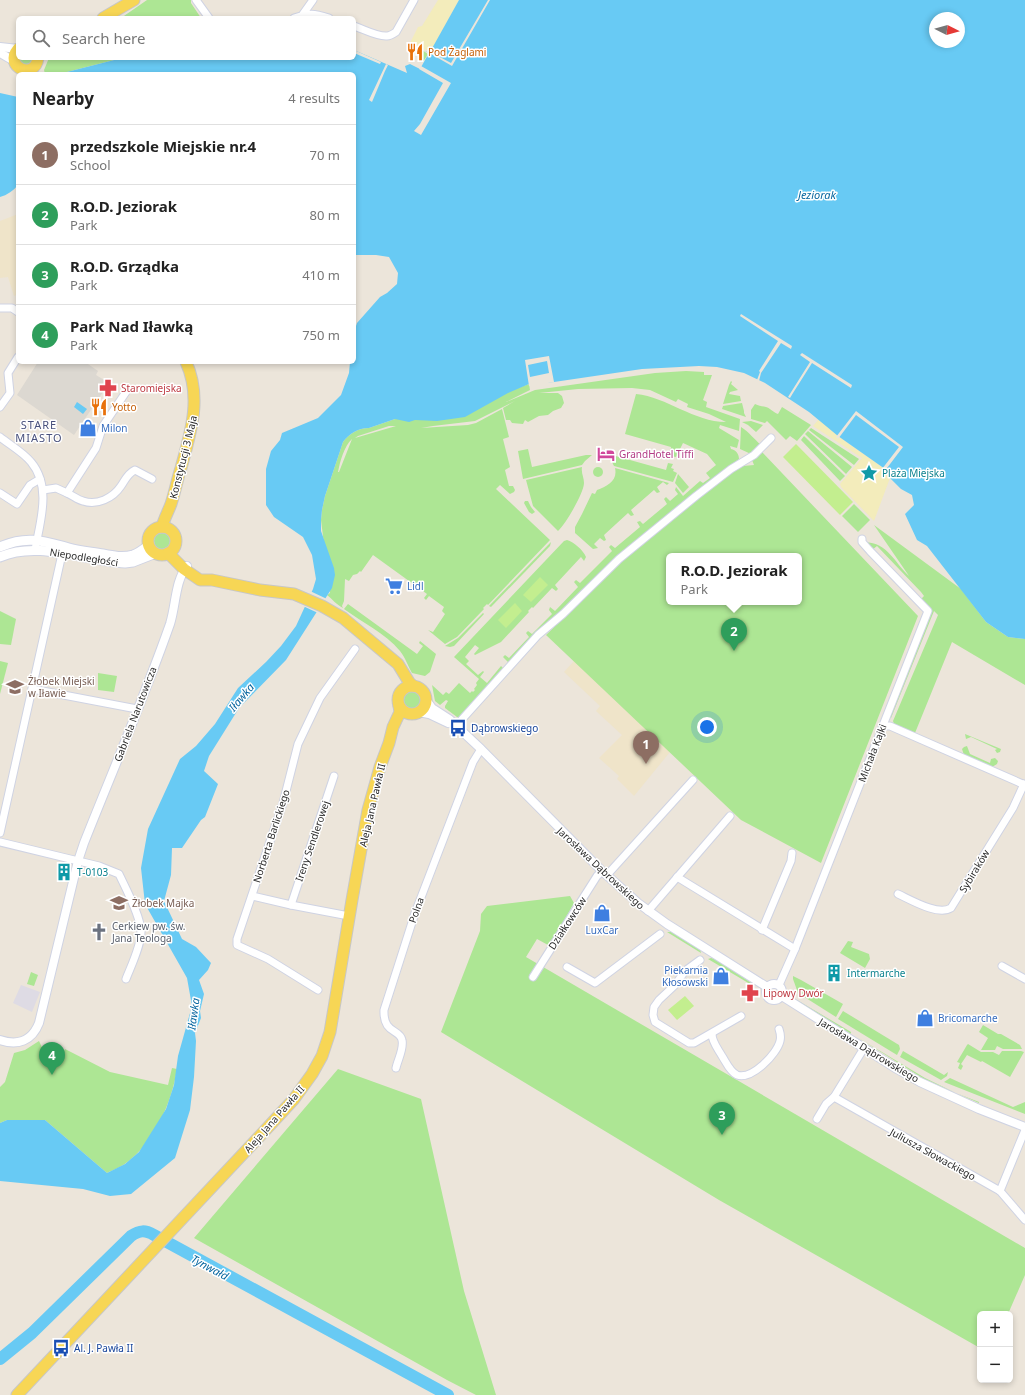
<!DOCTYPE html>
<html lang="en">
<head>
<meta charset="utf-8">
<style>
	body { margin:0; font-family:"Noto Sans",sans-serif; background:#f6f6f6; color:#222 }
	.controls { position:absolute; right:12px; bottom:12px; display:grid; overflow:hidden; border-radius:6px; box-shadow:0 2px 6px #0003 }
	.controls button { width:36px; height:36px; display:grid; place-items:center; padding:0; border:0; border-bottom:1px solid #e0e0e0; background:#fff; color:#222; font:20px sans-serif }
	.compass { position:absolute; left:929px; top:12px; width:36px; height:36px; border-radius:50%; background:#fff; box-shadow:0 2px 6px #0003; rotate:96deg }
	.you { position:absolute; left:707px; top:727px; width:14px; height:14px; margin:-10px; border:3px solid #fff; border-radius:50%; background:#1a73e8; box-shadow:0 0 0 6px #1a73e833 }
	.badge { display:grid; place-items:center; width:26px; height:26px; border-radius:50%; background:#b45309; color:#fff; font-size:13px; font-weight:700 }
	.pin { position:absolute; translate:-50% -33px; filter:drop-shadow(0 1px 2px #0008) }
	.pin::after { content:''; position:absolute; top:21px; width:14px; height:12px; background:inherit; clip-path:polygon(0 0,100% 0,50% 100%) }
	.popup { position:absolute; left:666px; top:553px; width:136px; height:52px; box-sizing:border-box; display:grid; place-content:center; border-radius:6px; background:#fff; filter:drop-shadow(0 1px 3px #0005); font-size:13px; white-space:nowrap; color:#767676 }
	.popup b { font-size:15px; color:#222 }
	.popup::after { content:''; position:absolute; left:50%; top:100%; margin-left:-8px; border:8px solid transparent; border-top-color:#fff }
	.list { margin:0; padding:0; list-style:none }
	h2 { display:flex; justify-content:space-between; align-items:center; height:52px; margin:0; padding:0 16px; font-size:17px }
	h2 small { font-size:13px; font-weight:400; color:#767676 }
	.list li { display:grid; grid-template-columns:26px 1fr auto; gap:12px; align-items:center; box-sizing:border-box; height:60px; padding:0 16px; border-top:1px solid #e0e0e0 }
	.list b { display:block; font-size:15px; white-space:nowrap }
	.list p { margin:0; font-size:13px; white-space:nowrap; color:#767676 }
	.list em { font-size:13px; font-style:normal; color:#767676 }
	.icon { flex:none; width:22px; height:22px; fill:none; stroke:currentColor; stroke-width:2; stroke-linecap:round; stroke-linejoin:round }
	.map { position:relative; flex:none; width:1025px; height:1395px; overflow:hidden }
	.search { position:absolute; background:#fff; box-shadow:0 2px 6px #0003; left:16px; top:16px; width:340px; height:44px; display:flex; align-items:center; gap:10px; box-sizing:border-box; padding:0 14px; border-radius:6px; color:#767676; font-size:15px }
	.panel { position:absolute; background:#fff; box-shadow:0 2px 6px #0003; left:16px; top:72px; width:340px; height:292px; border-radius:6px }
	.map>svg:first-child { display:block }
	.industrial { fill:#dedbe4 }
	.education { fill:#efe4c9 }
	.green { fill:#ade694; fill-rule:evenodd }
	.sand { fill:#f3ecbb }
	.pitch { fill:#c3ee8f }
	.plaza { fill:#dcd8d1 }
	.water { fill:#68caf4; fill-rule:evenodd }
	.pier { fill:#ece5da; fill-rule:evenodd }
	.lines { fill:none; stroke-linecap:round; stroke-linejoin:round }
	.river { stroke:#68caf4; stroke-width:12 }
	.minor-casing { stroke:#cfd3e3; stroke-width:9 }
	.tertiary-casing { stroke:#cfd3e3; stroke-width:10 }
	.secondary-casing { stroke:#cfd3e3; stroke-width:11 }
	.primary-casing { stroke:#c7c7c7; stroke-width:13 }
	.minor { stroke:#fff; stroke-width:7 }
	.tertiary { stroke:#fff; stroke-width:8 }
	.secondary { stroke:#fff; stroke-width:9 }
	.primary { stroke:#f7d655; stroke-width:11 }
	.labels { text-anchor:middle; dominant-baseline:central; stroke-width:3; stroke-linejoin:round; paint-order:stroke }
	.food-label { font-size:10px; fill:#c56008; stroke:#fff; text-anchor:start }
	.health-label { font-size:10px; fill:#be3a42; stroke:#fff; text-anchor:start }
	.shop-label { font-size:10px; fill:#366cbe; stroke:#fff; text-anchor:start }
	.hotel-label { font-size:10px; fill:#b23c85; stroke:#fff; text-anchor:start }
	.street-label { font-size:10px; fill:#292929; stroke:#fff }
	.culture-label { font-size:10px; fill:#0d838f; stroke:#fff; text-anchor:start }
	.education-label { font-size:10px; fill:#785e54; stroke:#fff; text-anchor:start }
	.transit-label { font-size:10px; fill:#164399; stroke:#fff; text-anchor:start }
	.worship-label { font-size:10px; fill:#5b616d; stroke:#fff; text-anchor:start }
	.water-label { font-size:11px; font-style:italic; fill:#07669f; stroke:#fff }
	.neighbourhood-label { font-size:11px; letter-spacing:1px; fill:#48507c; stroke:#fff }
</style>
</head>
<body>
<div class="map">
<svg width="1025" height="1395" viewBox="0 0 1025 1395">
	<rect width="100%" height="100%" fill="#ece5da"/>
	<polygon class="industrial" points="21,985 40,992 32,1012 13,1003"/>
	<g class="education">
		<polygon points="18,214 18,294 14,296 8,277 0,278 0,221"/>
		<polygon points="574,661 670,752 634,796 617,779 619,776 599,758 622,735 596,711 600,706 564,672"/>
	</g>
	<g class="green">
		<polygon points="147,0 191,0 191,3 201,18 203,18 121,18"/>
		<polygon points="422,50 428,54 423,62 418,59"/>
		<polygon points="18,58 34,58 32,64 22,65"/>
		<polygon points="49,58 122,58 59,74 45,74 44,70"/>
		<path d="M686 371 704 372V375H712L703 400 707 402 706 407 740 419 739 431 720 425 719 428 739 440 737 448 730 446 731 449C736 450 739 454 739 459L617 557 607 566V568L602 573H600L509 663 503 657 505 655 509 658 529 637 526 633 528 631 532 634 552 614 549 610 550 607 555 611 578 587 574 582 576 580 580 583 612 551 609 547 611 545 615 548 640 527 637 522 640 521 643 524 667 504 664 499 666 497 670 501 678 494 675 490 676 487 683 496 700 481 703 483 710 478 706 473 716 465 707 454 683 443 676 457 670 456 671 447 625 434 636 394C667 397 694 422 726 422L709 414 687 407 688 404 678 399 676 402 650 390 632 388 578 389 539 393H558L562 396 564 403 561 408 553 411 548 415 539 416 528 422 525 420 523 424 512 423 510 420H506L503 408 515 401 475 421 433 426 421 428 468 425 476 423 502 409 509 437 503 439 510 467 505 470 509 486H513L515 490 514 492 510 494 500 485 496 489 550 540 488 605 487 604 483 608 484 609 457 637 445 644 428 630 433 632 445 614 442 611 444 607 429 596 426 600 424 598 427 594 373 555 361 572 360 571 357 574 353 575 349 581 345 579 344 601 342 606 343 608C336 604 333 600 327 595L330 593 321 520 322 510 325 496 343 442C349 434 358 428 369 428L395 419 484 400 529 384 530 390 506 402 535 390 655 373ZM389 426H396L355 438 358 436ZM352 439 339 472H338C340 462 344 446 352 439Z"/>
		<polygon points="731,381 732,382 731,384 738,390 730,392 729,394 740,396 741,401 723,404 729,385"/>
		<polygon points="742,403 744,411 744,413 746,417 722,409 723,406"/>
		<path d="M755 404C759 406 762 406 766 407 770 408 773 412 778 414L782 407 811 425 797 441 790 436 786 440 767 421 765 423 751 419V410Z"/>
		<polygon points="751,421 763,425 756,432 748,425 742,422"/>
		<path d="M741 427C749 432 754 439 761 445L751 454 740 449Z"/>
		<polygon points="811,428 859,459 854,465 809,430"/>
		<polygon points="808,431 852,467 846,474 805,434"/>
		<polygon points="804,436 845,476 840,481 801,440"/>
		<polygon points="528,449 532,467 586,455 592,455 585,461 582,465 523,479 518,451"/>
		<path d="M762 452 918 616 821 863 741 820 546 635 620 562 733 471 743 466 754 465 752 460ZM669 556H799V602H669Z"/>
		<polygon points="607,455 612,455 666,470 668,463 673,464 671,468 674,469 673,471 677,473 673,482 614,466 611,460 607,457"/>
		<path d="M582 467C581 474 584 477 584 483 584 493 565 525 558 531L533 506 526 480Z"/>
		<circle cx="598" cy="472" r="5"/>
		<path d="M615 468 669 483 667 485 663 482 657 487 660 492 657 493 654 490 631 510 634 515 631 516 628 513 604 535 606 540 604 541 600 538 594 544 598 548 593 549 575 533V527L582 514 592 493 595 494 597 490C607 486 618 481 615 468Z"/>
		<polygon points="678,474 689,487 683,493 675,483"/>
		<polygon points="525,501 528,501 531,507 535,512 532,514 529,512 524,503"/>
		<polygon points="854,504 870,520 858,532 842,516"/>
		<path d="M874 525 961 589 986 622 1008 637 1025 639V685L952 642 915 733 894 724 893 721 938 615 934 611 891 718V712L928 618 921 599 924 596 921 592 877 546 872 550 865 542C888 543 894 562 909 576Z"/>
		<circle cx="162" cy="541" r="8"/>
		<path d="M567 540C574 542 583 550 586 557L584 561 581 557 555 585 558 589 556 591 552 588 533 608 532 607 528 611 529 612 501 642 475 655 474 654 479 648 475 645 465 657 469 661 466 664 478 675 483 671 484 672 480 677 487 683 501 666 503 668 459 717H457L445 708V706L448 701 446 700 440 705 435 701 432 685 443 695 446 692 449 694 459 683 470 693 472 691 473 692 475 690 474 689 477 685 476 683 479 679 454 657 564 541Z"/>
		<polygon points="551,542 550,546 491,607 489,606"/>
		<path d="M348 604 417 654 423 646 419 643 420 641 436 654 430 672 425 676 412 673C408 666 405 657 400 651 385 633 363 623 344 609Z"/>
		<polygon points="0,611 16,619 11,645 0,644"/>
		<polygon points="483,613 484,614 454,646 450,647 445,646 458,638"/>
		<polygon points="0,661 8,663 0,694"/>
		<polygon points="98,673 117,676 114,692 98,690"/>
		<circle cx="412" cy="700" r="9"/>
		<polygon points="965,734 1001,749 1000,752 997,753 995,750 997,749 971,737 966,739"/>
		<polygon points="967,746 970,754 990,763 991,759 995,758 998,761 997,764 992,767 964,755 962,749 964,747"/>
		<polygon points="570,896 574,903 554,939 551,940 548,945 537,939 526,957 1025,1248 1025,1275 1008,1314 980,1314 980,1348 719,1200 441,1032 480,931 481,914 487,906"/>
		<polygon points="667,932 673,932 700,949 701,953"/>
		<polygon points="848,941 853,942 851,947 869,954 870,959 865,968 840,953"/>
		<path d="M711 958C721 960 744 978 753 984H750L708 959Z"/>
		<polygon points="31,972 38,975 34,986 27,984"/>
		<polygon points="793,976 801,980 843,1004 836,1017 798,993 793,979"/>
		<polygon points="797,1000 851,1032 851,1034 797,1001"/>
		<polygon points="843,1011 899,1045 900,1049 897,1055 838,1019"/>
		<polygon points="983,1025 998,1034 1001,1034 1020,1045 1022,1049 1003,1049 997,1046 995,1050 981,1050 988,1038 979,1032"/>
		<polygon points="857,1037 925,1078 956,1093 979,1102 979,1103 924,1079"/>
		<path d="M39 1041 47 1058 58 1063 65 1049 110 1072 168 1085 172 1068 177 1069C172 1102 154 1143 126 1163 121 1167 113 1170 107 1173L45 1120H7L0 1123V1087L5 1082 14 1053 25 1050Z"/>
		<polygon points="968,1044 981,1052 993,1052 999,1055 1002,1051 1021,1051 1024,1052 1010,1077 982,1061 981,1062 967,1055 961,1064 963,1066 961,1070 958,1068 960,1063 957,1062 967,1045"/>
		<polygon points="903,1051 944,1075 948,1072 947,1076 941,1080 900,1057"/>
		<polygon points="338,1069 421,1099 464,1291 496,1395 476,1395 447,1380 194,1238"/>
		<polygon points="950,1078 1013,1107 1025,1102 1025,1114 944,1082"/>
	</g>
	<g class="sand">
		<polygon points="438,0 459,0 430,53 410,43 418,27 422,26"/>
		<polygon points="819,419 838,436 885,469 890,478 874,521 841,487 840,484 862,458 813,426"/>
	</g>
	<g class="pitch">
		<polygon points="796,444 853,502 840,515 783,457"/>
		<polygon points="540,577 548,585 531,602 523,595"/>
		<polygon points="515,603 522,611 506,628 498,620"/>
		<polygon points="685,996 694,1006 677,1020 668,1010"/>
	</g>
	<polygon class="plaza" points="38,362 85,362 98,371 96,375 109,383 74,435 17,395"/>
	<g class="water">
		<path d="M459 0H1025V639L1008 637 986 622 927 546 917 540 905 514 914 505 912 495 901 489 890 478 885 469 838 436 809 412 765 383 744 373 717 367 699 366 642 369 554 382 529 384 508 393 465 417 437 421 415 420 409 422 395 419 369 428C358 428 349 434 343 442L325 496 322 510 321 520V531L334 568 335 575 332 588 286 660 239 708 209 756 204 771 218 784 205 817 201 820 182 848H172L171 875 164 901 182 939 196 947 211 963 208 970 199 980 204 994 200 1011 201 1018 195 1033 196 1041 194 1077 190 1110 175 1158 131 1194 110 1196 83 1189 0 1181V1123L7 1120H45L107 1173 125 1164 139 1152 166 1109 174 1085 178 1056 192 1006 187 978 145 904 141 868 148 829 180 759 196 746 215 724 238 688 266 662 281 646 296 626 313 589 316 579 312 555 303 537 274 517 266 505V469L271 451 280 440 282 433 318 418 341 395 349 373 350 362H354V332L357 323 380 297 387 293 397 284 398 273 389 257 376 255H354V74H59L122 58H354V50L407 73 405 66 410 64 420 69 429 53 425 51 430 52ZM935 18H959V42H935Z"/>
		<path d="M0 93 18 97V185C13 191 7 195 0 197Z"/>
		<polygon points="77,402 87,409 83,414 74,407"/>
	</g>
	<g class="pier">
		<polygon points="488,0 490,0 452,66 424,50 425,49 451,63"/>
		<polygon points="354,50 381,62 380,64 354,53"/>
		<polygon points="386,64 388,65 385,71 372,102 369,100"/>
		<polygon points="421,66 451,83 421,135 414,131 420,124 443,83 419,69"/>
		<polygon points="741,314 792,346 791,349 781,343 761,373 759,381 757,380 760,372 759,371 778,341 740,316"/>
		<polygon points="802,353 852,385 851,388 812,363 793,393 790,398 788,397 810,362 800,355"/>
		<path d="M549 356 554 382 529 386 525 360ZM547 361 549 373 530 377 528 365Z"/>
		<polygon points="856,411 903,447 884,472 882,469 899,447 856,415 838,439 836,437"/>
		<polygon points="310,591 327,599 318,613 303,606"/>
	</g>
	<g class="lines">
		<path class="river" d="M0 1359 32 1333 131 1236C140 1230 145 1230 154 1235L448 1395"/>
		<g class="minor-casing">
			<g id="minor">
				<polyline points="196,0 209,18"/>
				<polyline points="303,14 313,0"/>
				<path d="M294 18C310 13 313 13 329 18"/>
				<path d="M354 26C363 29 378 37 387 36 390 36 393 34 396 32L414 0"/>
				<polyline points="0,308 12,308 18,312"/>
				<polyline points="0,407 10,393 8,373 18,357"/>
				<path d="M0 437C10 445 23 452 31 462 52 487 40 522 35 550"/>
				<polyline points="43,490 56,488 67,493 96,448 103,426 126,392"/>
				<polyline points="0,493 17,504 30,485 40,479"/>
				<path d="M67 493C72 495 78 500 83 501 97 506 113 498 121 486 125 480 128 473 135 470L152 479"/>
				<polyline points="32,689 137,709"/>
				<polyline points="456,726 538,635 563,614 619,559 696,496 731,469 754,455 771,438"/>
				<polyline points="883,726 890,726 1025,785"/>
				<polyline points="0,833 62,554"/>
				<path d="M0 842 99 866 119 874C126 889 141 917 141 932 141 946 131 966 126 979"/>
				<polyline points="607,875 693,780"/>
				<polyline points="677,877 795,949"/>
				<path d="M898 894C911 900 938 916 951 908L1013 808 1024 784"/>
				<polyline points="252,896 291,905 349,916"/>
				<polyline points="291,905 334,776"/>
				<polyline points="648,911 730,816"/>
				<polyline points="762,930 791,861 792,853"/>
				<polyline points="700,960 685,971 675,985 659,1000 654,1007 653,1015 655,1022 689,1043 694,1043 741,1016"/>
				<polyline points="1002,966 1025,979"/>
				<polyline points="567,967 595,983 660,934"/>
				<polyline points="533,977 597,876 602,871"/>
				<polyline points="779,985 795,949 928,611 870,551 862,542 862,539"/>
				<polyline points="318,990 268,959 237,945 237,939 283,803 298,744 320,698 355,649"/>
				<path d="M712 1034C712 1042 718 1049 722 1056 726 1062 730 1072 737 1075 752 1080 777 1054 780 1041 781 1037 780 1032 779 1029"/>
				<path d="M396 1068C398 1059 404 1049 402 1040 400 1029 383 1034 384 1010L415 913 473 762 481 749"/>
				<polyline points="834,1097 1000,1191 1025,1220"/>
				<polyline points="817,1119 826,1104 834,1097 864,1048"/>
				<polyline points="1000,1191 1025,1130"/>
			</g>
		</g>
		<g class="tertiary-casing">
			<g id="tertiary">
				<polyline points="0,47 18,49"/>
				<polyline points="0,53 14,61"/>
				<polyline points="427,701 432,708 449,719 481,749 602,871 638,903 667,924 767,987"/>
				<polyline points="419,712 429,714 448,723"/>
				<circle cx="774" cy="992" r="8"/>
				<polyline points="782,996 897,1069 920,1082 979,1109 1025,1127"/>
				<path d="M0 1040C18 1046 32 1041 39 1023L78 861 84 843C113 770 144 698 170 624 176 605 175 581 187 566"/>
			</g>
		</g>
		<g class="secondary-casing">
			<g id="secondary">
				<path d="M0 547C27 535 43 541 69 548 80 551 92 552 103 554 113 556 123 558 133 555 139 553 144 549 149 545"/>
				<path d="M0 557C37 540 85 561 125 563L133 562 156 553"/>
			</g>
		</g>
		<g class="primary-casing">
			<g id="primary">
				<polyline points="103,18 134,0"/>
				<path d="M18 49C3 67 35 81 38 58"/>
				<path d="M162 527C164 519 168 512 171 504 175 492 177 480 181 468 191 432 202 397 186 362"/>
				<circle cx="162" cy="541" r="14"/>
				<polyline points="168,553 184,569 200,580 212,580 260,590 294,594 322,606 343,618 398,664 409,682 413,686"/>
				<circle cx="412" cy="700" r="14"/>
				<polyline points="17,1395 271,1124 294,1099 312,1074 322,1056 330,1032 352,900 368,810 380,767 389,743 393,727 400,712 399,706"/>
			</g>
		</g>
		<use href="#minor" class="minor"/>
		<use href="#tertiary" class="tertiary"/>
		<use href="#secondary" class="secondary"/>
		<use href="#primary" class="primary"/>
	</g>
	<defs>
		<g id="restaurant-bare" transform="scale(1.38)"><path d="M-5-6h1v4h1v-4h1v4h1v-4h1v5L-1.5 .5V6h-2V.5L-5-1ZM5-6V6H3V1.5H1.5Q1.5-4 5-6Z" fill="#e8710a" stroke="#fff" stroke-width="2.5" paint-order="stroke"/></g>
		<g id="pharmacy-bare" transform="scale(1.38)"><path d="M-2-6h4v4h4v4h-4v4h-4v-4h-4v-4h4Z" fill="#e0444e" stroke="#fff" stroke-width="2.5" paint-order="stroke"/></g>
		<g id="shop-bare" transform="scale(1.38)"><path d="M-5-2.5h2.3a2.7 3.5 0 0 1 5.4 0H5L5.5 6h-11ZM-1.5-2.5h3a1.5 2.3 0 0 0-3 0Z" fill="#3f7fe0" stroke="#fff" stroke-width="2.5" paint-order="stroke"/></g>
		<g id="hotel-bare" transform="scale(1.38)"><path d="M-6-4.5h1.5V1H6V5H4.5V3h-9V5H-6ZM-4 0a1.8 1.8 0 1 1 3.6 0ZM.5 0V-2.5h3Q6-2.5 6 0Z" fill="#d1479c" stroke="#fff" stroke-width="2.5" paint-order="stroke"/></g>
		<g id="sight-bare" transform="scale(1.38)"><path d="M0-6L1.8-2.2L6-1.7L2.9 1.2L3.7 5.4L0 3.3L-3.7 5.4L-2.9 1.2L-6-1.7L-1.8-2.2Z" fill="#0f9aa8" stroke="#fff" stroke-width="2.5" paint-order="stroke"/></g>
		<g id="supermarket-bare" transform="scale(1.38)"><path d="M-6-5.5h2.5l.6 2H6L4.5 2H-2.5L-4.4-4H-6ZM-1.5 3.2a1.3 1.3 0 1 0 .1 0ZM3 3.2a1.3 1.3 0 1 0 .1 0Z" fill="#3f7fe0" stroke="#fff" stroke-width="2.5" paint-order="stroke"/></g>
		<g id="school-bare" transform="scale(1.38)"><path d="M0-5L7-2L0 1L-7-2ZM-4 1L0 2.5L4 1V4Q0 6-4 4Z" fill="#8d6e63" stroke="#fff" stroke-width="2.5" paint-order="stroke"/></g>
		<g id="bus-bare" transform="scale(1.38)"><path d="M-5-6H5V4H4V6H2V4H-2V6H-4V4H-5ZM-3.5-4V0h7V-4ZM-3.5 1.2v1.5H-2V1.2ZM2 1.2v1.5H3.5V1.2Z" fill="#1a4fb4" stroke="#fff" stroke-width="2.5" paint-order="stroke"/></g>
		<g id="building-bare" transform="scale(1.38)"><path d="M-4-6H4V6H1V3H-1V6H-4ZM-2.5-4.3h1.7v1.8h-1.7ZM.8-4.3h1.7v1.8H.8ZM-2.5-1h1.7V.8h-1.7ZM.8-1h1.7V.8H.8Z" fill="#0f9aa8" stroke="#fff" stroke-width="2.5" paint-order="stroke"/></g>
		<g id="church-bare" transform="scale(1.38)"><path d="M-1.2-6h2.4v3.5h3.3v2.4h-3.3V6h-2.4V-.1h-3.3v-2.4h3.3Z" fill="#6b7280" stroke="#fff" stroke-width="2.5" paint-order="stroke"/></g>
	</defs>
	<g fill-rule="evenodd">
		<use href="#restaurant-bare" x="415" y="52"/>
		<use href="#pharmacy-bare" x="108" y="388"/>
		<use href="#restaurant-bare" x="99" y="407"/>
		<use href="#shop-bare" x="88" y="428"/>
		<use href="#hotel-bare" x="606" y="454"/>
		<use href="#sight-bare" x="869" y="473"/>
		<use href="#supermarket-bare" x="394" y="586"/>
		<use href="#school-bare" x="15" y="687"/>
		<use href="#bus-bare" x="458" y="728"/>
		<use href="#building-bare" x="64" y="872"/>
		<use href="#school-bare" x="119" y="903"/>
		<use href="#shop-bare" x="602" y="913"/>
		<use href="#church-bare" x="99" y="932"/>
		<use href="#building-bare" x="834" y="973"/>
		<use href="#shop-bare" x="721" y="976"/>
		<use href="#pharmacy-bare" x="750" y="993"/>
		<use href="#shop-bare" x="925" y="1018"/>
		<use href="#bus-bare" x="61" y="1348"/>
	</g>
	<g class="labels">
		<g class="food-label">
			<text x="428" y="52">Pod Żaglami</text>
			<text x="112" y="407">Yotto</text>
		</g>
		<g class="health-label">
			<text x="121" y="388">Staromiejska</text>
			<text x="763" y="993">Lipowy Dwór</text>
		</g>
		<g class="shop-label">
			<text x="101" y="428">Milon</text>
			<text x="407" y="586">Lidl</text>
			<text x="602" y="930" text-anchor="middle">LuxCar</text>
			<text x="708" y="970" text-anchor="end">Piekarnia<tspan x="708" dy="12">Kłosowski</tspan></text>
			<text x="938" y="1018">Bricomarche</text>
		</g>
		<g class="hotel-label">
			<text x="619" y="454">GrandHotel Tiffi</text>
		</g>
		<g class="street-label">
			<text transform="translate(183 457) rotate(-76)">Konstytucji 3 Maja</text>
			<text transform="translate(84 557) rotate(9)">Niepodległości</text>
			<text transform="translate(135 714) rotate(-69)">Gabriela Narutowicza</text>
			<text transform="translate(872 753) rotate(-69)">Michała Kajki</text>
			<text transform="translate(372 805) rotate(-77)">Aleja Jana Pawła II</text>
			<text transform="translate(271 836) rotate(-72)">Norberta Barlickiego</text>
			<text transform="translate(312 841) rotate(-71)">Ireny Sendlerowej</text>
			<text transform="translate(601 868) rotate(43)">Jarosława Dąbrowskiego</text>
			<text transform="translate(974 871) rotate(-59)">Sybiraków</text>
			<text transform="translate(416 910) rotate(-70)">Polna</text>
			<text transform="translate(567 923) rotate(-57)">Działkowców</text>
			<text transform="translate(869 1050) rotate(31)">Jarosława Dąbrowskiego</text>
			<text transform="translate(274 1119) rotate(-49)">Aleja Jana Pawła II</text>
			<text transform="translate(933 1154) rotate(29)">Juliusza Słowackiego</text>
		</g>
		<g class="culture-label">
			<text x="882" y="473">Plaża Miejska</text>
			<text x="77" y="872">T-0103</text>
			<text x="847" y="973">Intermarche</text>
		</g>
		<g class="education-label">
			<text x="28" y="681">Żłobek Miejski<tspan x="28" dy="12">w Iławie</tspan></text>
			<text x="132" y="903">Żłobek Majka</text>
		</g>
		<g class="transit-label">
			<text x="471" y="728">Dąbrowskiego</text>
			<text x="74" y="1348">Al. J. Pawła II</text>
		</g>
		<g class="worship-label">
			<text x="112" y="926">Cerkiew pw. św.<tspan x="112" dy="12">Jana Teologa</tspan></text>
		</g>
		<g class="water-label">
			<text x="817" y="194">Jeziorak</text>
			<text transform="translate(241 697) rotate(-50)">Iławka</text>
			<text transform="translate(193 1014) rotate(-82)">Iławka</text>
			<text transform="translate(210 1267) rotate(28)">Tynwałd</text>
		</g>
		<g class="neighbourhood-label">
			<text x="39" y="424">STARE<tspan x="39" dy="13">MIASTO</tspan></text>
		</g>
	</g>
</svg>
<div class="controls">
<button>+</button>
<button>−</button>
</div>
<svg class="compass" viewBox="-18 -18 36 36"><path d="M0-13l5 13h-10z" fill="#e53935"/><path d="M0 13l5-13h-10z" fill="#767676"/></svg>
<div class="you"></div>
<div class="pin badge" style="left:646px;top:764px;background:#8d6e63">1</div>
<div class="pin badge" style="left:734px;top:651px;background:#2e9e5b">2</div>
<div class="popup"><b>R.O.D. Jeziorak</b>Park</div>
<div class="pin badge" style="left:722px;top:1135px;background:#2e9e5b">3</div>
<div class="pin badge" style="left:52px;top:1075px;background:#2e9e5b">4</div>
<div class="search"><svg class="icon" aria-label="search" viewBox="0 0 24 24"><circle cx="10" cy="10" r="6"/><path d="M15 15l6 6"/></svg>Search here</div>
<section class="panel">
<h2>Nearby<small>4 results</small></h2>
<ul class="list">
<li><span class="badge" style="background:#8d6e63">1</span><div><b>przedszkole Miejskie nr.4</b><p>School</p></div><em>70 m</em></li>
<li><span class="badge" style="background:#2e9e5b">2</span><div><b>R.O.D. Jeziorak</b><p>Park</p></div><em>80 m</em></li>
<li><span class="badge" style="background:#2e9e5b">3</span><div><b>R.O.D. Grządka</b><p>Park</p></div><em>410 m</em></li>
<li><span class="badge" style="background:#2e9e5b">4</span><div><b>Park Nad Iławką</b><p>Park</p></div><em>750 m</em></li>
</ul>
</section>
</div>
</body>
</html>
